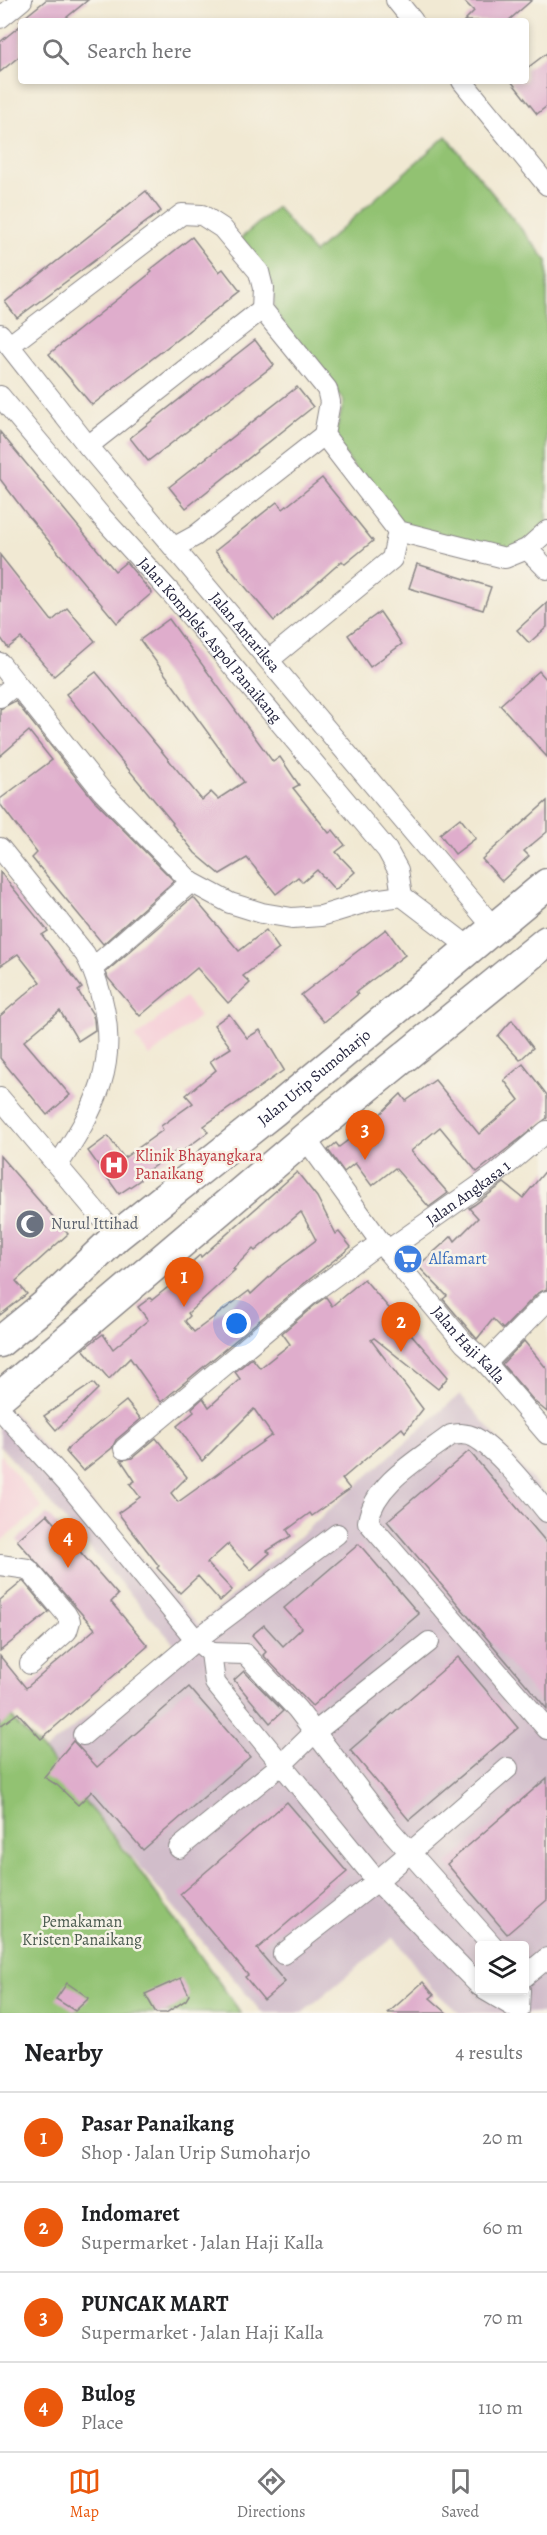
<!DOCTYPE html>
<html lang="en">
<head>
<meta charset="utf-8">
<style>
	body { margin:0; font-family:Alegreya,serif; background:#f6f6f6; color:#202124 }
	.controls { position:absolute; right:18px; bottom:18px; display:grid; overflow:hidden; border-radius:6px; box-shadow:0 3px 9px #0003 }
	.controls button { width:54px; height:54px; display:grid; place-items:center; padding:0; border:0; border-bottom:2px solid #e0e0e0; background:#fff; color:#202124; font:30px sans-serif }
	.you { position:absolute; left:237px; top:1324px; width:21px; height:21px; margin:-15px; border:4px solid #fff; border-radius:50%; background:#1a73e8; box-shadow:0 0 0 9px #1a73e833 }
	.badge { display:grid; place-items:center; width:39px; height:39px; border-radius:50%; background:#ea580c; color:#fff; font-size:20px; font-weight:700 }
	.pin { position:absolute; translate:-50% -50px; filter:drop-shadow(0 2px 3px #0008) }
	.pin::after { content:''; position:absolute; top:32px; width:21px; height:18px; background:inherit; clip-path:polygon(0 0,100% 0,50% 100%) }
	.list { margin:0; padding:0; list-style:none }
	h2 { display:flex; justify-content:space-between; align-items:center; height:78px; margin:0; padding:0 24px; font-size:26px }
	h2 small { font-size:20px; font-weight:400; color:#757577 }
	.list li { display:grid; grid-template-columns:39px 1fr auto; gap:18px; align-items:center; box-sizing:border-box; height:90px; padding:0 24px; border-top:2px solid #e0e0e0 }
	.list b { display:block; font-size:22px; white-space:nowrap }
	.list p { margin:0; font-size:20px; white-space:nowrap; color:#757577 }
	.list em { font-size:20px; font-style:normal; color:#757577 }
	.icon { flex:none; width:33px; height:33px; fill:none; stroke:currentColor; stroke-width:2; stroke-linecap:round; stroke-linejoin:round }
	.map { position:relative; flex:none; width:547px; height:2013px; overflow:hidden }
	.search { position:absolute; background:#fff; box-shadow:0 3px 9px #0003; left:18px; right:18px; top:18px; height:66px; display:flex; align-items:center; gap:15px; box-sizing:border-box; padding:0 21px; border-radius:6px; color:#757577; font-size:22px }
	.sheet { height:438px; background:#fff }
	nav { display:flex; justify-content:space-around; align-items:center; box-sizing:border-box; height:84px; border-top:2px solid #e0e0e0; background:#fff; font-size:16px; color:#757577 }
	nav a { display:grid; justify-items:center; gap:3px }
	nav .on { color:#ea580c }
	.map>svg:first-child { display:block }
	.built { fill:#f6cfd8 }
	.industrial { fill:#d1bdca; fill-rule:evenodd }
	.green { fill:#92c272; stroke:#5a7256; stroke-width:1.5 }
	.building { fill:#dfadcc; fill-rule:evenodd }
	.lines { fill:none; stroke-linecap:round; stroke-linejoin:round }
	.minor-casing { stroke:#8a8687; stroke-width:22 }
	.highway-casing { stroke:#8a8687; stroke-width:33 }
	.minor { stroke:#fff; stroke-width:20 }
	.highway { stroke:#fff; stroke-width:30 }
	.labels { text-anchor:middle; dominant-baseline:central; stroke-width:5; stroke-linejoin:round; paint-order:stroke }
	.street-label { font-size:16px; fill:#22223b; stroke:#f7f3e8 }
	.health-label { font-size:16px; fill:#be3a42; stroke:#f7f3e8; text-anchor:start }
	.worship-label { font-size:16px; fill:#5b616d; stroke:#f7f3e8; text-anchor:start }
	.shop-label { font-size:16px; fill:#366cbe; stroke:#f7f3e8; text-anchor:start }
	.park-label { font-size:16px; fill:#495a4e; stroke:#f7f3e8 }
</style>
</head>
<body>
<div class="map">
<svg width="547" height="2013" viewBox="0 0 547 2013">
	<rect width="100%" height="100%" fill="#f7f3e8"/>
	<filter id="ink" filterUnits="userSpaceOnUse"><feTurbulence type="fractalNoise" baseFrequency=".0167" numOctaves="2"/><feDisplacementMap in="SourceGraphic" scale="12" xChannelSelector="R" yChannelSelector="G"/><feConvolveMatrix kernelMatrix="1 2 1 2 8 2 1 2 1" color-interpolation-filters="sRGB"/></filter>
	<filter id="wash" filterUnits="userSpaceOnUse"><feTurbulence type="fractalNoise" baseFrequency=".008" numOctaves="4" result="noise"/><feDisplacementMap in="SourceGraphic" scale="24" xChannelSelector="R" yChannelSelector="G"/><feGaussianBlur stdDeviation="1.35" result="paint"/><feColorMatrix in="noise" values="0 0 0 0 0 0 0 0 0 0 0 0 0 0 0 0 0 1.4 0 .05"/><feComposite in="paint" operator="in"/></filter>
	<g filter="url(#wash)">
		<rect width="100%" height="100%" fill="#f1e9d3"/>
		<g class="built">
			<polygon points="185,997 200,1016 150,1056 135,1038"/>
			<polygon points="0,1454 42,1508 0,1542"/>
		</g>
		<path class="industrial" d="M460 1394 547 1497V2013H459L432 1989 394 1937 302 2013H262L44 1751 175 1645 0 1446V1422L13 1412 199 1625ZM480 1946H524V1990H480Z"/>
		<g class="green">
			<polygon points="446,136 547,261 547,524 516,552 402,532 334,440 344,401 275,312 273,284 240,239 277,207 314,253"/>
			<polygon points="0,1703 21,1728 44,1751 130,1857 241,2013 0,2013"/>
		</g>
		<g id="blocks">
			<g class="building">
				<polygon points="46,0 88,0 62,21 20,21"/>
				<polygon points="463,0 532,0 508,21 464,21 474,11"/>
				<polygon points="21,25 21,55 0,72 0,42"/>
				<polygon points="547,53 547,106 537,114 511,81 526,81 526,69"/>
				<polygon points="146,191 161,211 17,318 5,302"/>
				<polygon points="192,237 219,272 223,269 240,291 92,405 49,354 152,272 150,270"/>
				<polygon points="255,340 274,365 148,461 130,438"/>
				<polygon points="297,387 313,407 186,508 169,487"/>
				<polygon points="0,432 115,571 126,562 152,593 117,623 28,516 0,479"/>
				<polygon points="322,478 373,541 345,564 342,561 274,621 215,551 277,502 283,509"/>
				<polygon points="0,555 52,621 67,608 95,641 54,676 21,638 8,648 0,637"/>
				<polygon points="417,564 491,587 483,610 409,588"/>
				<polygon points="547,603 547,627 529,643 517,630"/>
				<polygon points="380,612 402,644 370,667 348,635"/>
				<polygon points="169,619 273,762 280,757 299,785 293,788 329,833 333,830 345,845 336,852 355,872 335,890 317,870 303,882 298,877 276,894 247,858 220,874 195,853 172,824 173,823 66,694 96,672 202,800 211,792 218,799 244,782 140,640"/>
				<polygon points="539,671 547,680 547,757 500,705"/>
				<polygon points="15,701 93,799 174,881 103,944 32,858 37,853 0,804 0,799 52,760 29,731 0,756 0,709"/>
				<polygon points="547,801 547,832 524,851 529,856 502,881 482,859"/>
				<polygon points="460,818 476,838 455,854 440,834"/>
				<polygon points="0,872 48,931 42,935 82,988 78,991 92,1013 94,1019 95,1030 78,1041 60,1011 24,1041 70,1095 47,1115 0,1058 0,1016 40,982 18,954 0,966"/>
				<polygon points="193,897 239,951 266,930 279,949 243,976 250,983 228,1003 197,968 140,1016 108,978 106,972"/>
				<polygon points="386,929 405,955 356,992 358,994 324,1022 301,995"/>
				<polygon points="229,1014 247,1038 260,1030 284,1070 204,1126 208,1132 180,1153 178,1150 138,1177 140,1180 119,1194 88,1151 108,1136 124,1158 163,1130 161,1126 193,1103 186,1095 216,1070 210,1061 231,1048 214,1025"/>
				<polygon points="512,1020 533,1048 520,1060 498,1036"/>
				<polygon points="523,1064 547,1095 547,1118 477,1172 440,1127 411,1151 448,1193 429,1207 395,1168 372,1186 355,1163 344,1172 328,1150 336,1143 339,1147 370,1124 401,1094 406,1101 435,1080 479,1134 519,1100 504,1080"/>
				<polygon points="0,1156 68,1234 16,1281 27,1294 0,1315"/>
				<polygon points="547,1169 547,1289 538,1293 503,1329 493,1319 477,1339 443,1299 447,1296 418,1266 452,1236 455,1241 478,1218 469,1208 474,1205 504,1183 523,1198"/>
				<path d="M297 1172 317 1197 336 1234 339 1232 351 1247 301 1286 161 1402 130 1358 109 1379 83 1349 103 1334 113 1349 148 1320 138 1307 150 1298 152 1300 188 1271 185 1268 200 1255 201 1257ZM301 1212 316 1240 279 1268 251 1294 249 1291 194 1332 185 1321 190 1316 188 1313 235 1270 233 1269 253 1249 255 1251Z"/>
				<polygon points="411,1249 420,1262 415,1266 405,1253"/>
				<polygon points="364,1279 448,1377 438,1389 374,1338 371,1340 423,1409 405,1432 402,1428 342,1479 350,1489 312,1516 310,1513 287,1530 291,1536 267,1551 270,1553 251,1570 228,1544 207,1563 232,1590 220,1601 198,1576 180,1593 157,1568 159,1566 118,1513 140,1497 130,1484 135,1481 121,1460 132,1458 156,1438 187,1477 171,1493 178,1502 272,1435 254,1409 202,1461 177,1426 194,1412 192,1408 203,1398 209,1407 240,1379 235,1372 252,1358 260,1368 290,1344 282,1333 316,1304 326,1297 332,1306"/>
				<polygon points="524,1341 547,1369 547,1412 535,1402 502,1364"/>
				<polygon points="93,1383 98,1389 56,1430 44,1416"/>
				<polygon points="126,1401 141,1419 116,1440 112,1448 83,1471 66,1452 69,1447"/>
				<polygon points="469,1451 547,1543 547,1709 387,1521"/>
				<polygon points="47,1514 118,1595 111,1602 148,1646 41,1739 18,1713 0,1726 0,1656 26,1688 95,1629 17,1540"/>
				<polygon points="359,1544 419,1614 312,1706 263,1655 266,1652 252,1635 264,1625 283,1646 302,1628 284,1608"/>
				<polygon points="23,1581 49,1612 0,1651 0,1600"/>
				<polygon points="458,1657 518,1728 409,1820 350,1750"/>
				<polygon points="244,1671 283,1711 270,1723 234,1680"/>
				<polygon points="189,1687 250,1757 143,1850 92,1791 78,1805 57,1785 44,1777 73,1741 97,1767"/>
				<polygon points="547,1778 547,1900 507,1934 447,1864"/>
				<polygon points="287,1802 347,1872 257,1949 285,1982 264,2000 245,1977 248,1975 180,1894"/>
				<polygon points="181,1978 189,1995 186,2000 166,2013 156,2013 145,1994"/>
				<polygon points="423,1982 434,1995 430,1998 447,2013 388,2013"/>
				<polygon points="67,1983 89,1998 75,2011 56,1999"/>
			</g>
		</g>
	</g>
	<g filter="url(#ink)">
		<use href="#blocks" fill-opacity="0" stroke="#8a8687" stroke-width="1.5"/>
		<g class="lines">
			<g class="minor-casing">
				<g id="minor">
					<polyline points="396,0 413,21"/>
					<polyline points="0,18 22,0"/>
					<polyline points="462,81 547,185"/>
					<path id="s1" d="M0 334 88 446 494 928"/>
					<polyline points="10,345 182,214 202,215 222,228 259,272 263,288 262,309 327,389 330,402 324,435 398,531"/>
					<path id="s2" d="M0 396 100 515 171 593 387 850 398 870 402 896"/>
					<polyline points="88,446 262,309"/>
					<polyline points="175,547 195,536 324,435"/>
					<polyline points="527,549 547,569"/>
					<polyline points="270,659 392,559 398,531 505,558 527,549 547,531"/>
					<polyline points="0,663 102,791 191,882 230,903 262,913 292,918 321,916 373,900 402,896 469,947"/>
					<polyline points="0,697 16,684"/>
					<path d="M0 848 85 954C92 966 96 978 100 992 121 1064 96 1106 58 1165"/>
					<polyline points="93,968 191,882"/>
					<polyline points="0,1098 117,1236"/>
					<path id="s3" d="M305 1138 387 1251 464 1343 486 1363 547 1434"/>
					<path id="s4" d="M387 1251 496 1174 547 1131"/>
					<polyline points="486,1363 547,1301"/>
					<polyline points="0,1409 67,1483 196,1640 211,1653 215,1683 377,1881 480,1986"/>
					<polyline points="124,1449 309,1295 381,1242"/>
					<path d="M547 1512C530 1491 497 1449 474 1437 466 1433 459 1434 451 1435 421 1458 374 1483 368 1522L547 1729"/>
					<polyline points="0,1565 28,1569 66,1614 70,1621 67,1631 30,1664"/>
					<polyline points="211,1653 245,1654 297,1709 391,1831 493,1946"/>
					<polyline points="83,1735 196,1640 337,1534"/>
					<polyline points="179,1848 282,1764 315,1732 429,1642"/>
					<polyline points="283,1954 377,1881 508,1768"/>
					<polyline points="524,1977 547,1958"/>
					<polyline points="485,1990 519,2010 520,1990"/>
				</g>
			</g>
			<g class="highway-casing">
				<g id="highway">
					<path id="s5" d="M0 1342 45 1305 117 1236 274 1111 547 884"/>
					<polyline points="0,1397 305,1138 547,941"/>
				</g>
			</g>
			<use href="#minor" class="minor"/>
			<use href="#highway" class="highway"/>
		</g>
	</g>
	<defs>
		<g id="hospital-disc" transform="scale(1.5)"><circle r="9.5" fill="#e0444e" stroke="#f7f3e8"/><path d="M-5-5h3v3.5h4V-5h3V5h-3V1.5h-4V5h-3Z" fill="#fff"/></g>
		<g id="mosque-disc" transform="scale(1.5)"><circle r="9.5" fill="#6b7280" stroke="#f7f3e8"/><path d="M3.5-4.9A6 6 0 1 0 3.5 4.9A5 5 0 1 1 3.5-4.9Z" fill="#fff"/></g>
		<g id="supermarket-disc" transform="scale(1.5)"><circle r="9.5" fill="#3f7fe0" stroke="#f7f3e8"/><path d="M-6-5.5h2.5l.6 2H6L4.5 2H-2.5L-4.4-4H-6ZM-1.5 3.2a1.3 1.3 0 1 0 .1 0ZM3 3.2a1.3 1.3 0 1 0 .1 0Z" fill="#fff"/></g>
	</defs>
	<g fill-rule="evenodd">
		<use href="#hospital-disc" x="114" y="1165"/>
		<use href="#mosque-disc" x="30" y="1224"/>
		<use href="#supermarket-disc" x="408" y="1259"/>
	</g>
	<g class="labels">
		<g class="street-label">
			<text stroke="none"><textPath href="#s1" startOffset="386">Jalan Antariksa</textPath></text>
			<text stroke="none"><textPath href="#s2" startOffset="322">Jalan Kompleks Aspol Panaikang</textPath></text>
			<text stroke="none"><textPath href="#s5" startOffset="411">Jalan Urip Sumoharjo</textPath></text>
			<text stroke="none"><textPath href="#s4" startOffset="100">Jalan Angkasa 1</textPath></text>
			<text stroke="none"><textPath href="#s3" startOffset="264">Jalan Haji Kalla</textPath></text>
		</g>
		<g class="health-label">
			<text x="135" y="1156">Klinik Bhayangkara<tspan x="135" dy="18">Panaikang</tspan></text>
		</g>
		<g class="worship-label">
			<text x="51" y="1224">Nurul Ittihad</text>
		</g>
		<g class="shop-label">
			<text x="429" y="1259">Alfamart</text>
		</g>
		<g class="park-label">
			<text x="82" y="1922">Pemakaman<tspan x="82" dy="18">Kristen Panaikang</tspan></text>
		</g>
	</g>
</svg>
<div class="controls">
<button><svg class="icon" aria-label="layers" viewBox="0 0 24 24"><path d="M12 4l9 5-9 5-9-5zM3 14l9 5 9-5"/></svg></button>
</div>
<div class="you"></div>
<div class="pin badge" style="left:184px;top:1307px">1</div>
<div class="pin badge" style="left:401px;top:1352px">2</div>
<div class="pin badge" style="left:365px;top:1160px">3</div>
<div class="pin badge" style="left:68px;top:1568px">4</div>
<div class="search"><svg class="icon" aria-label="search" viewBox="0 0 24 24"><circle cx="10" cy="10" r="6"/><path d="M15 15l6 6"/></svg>Search here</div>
</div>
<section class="sheet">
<h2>Nearby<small>4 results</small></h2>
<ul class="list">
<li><span class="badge">1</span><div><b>Pasar Panaikang</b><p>Shop · Jalan Urip Sumoharjo</p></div><em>20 m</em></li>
<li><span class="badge">2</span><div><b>Indomaret</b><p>Supermarket · Jalan Haji Kalla</p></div><em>60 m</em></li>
<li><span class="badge">3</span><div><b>PUNCAK MART</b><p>Supermarket · Jalan Haji Kalla</p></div><em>70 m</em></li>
<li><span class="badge">4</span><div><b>Bulog</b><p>Place</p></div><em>110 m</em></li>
</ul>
</section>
<nav>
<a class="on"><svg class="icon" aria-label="map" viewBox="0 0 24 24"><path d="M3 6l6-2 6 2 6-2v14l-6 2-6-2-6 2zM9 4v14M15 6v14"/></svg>Map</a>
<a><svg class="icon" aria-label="directions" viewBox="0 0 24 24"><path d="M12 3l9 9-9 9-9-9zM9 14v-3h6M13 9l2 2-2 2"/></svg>Directions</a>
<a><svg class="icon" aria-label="saved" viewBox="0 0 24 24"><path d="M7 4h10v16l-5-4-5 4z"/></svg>Saved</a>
</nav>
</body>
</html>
